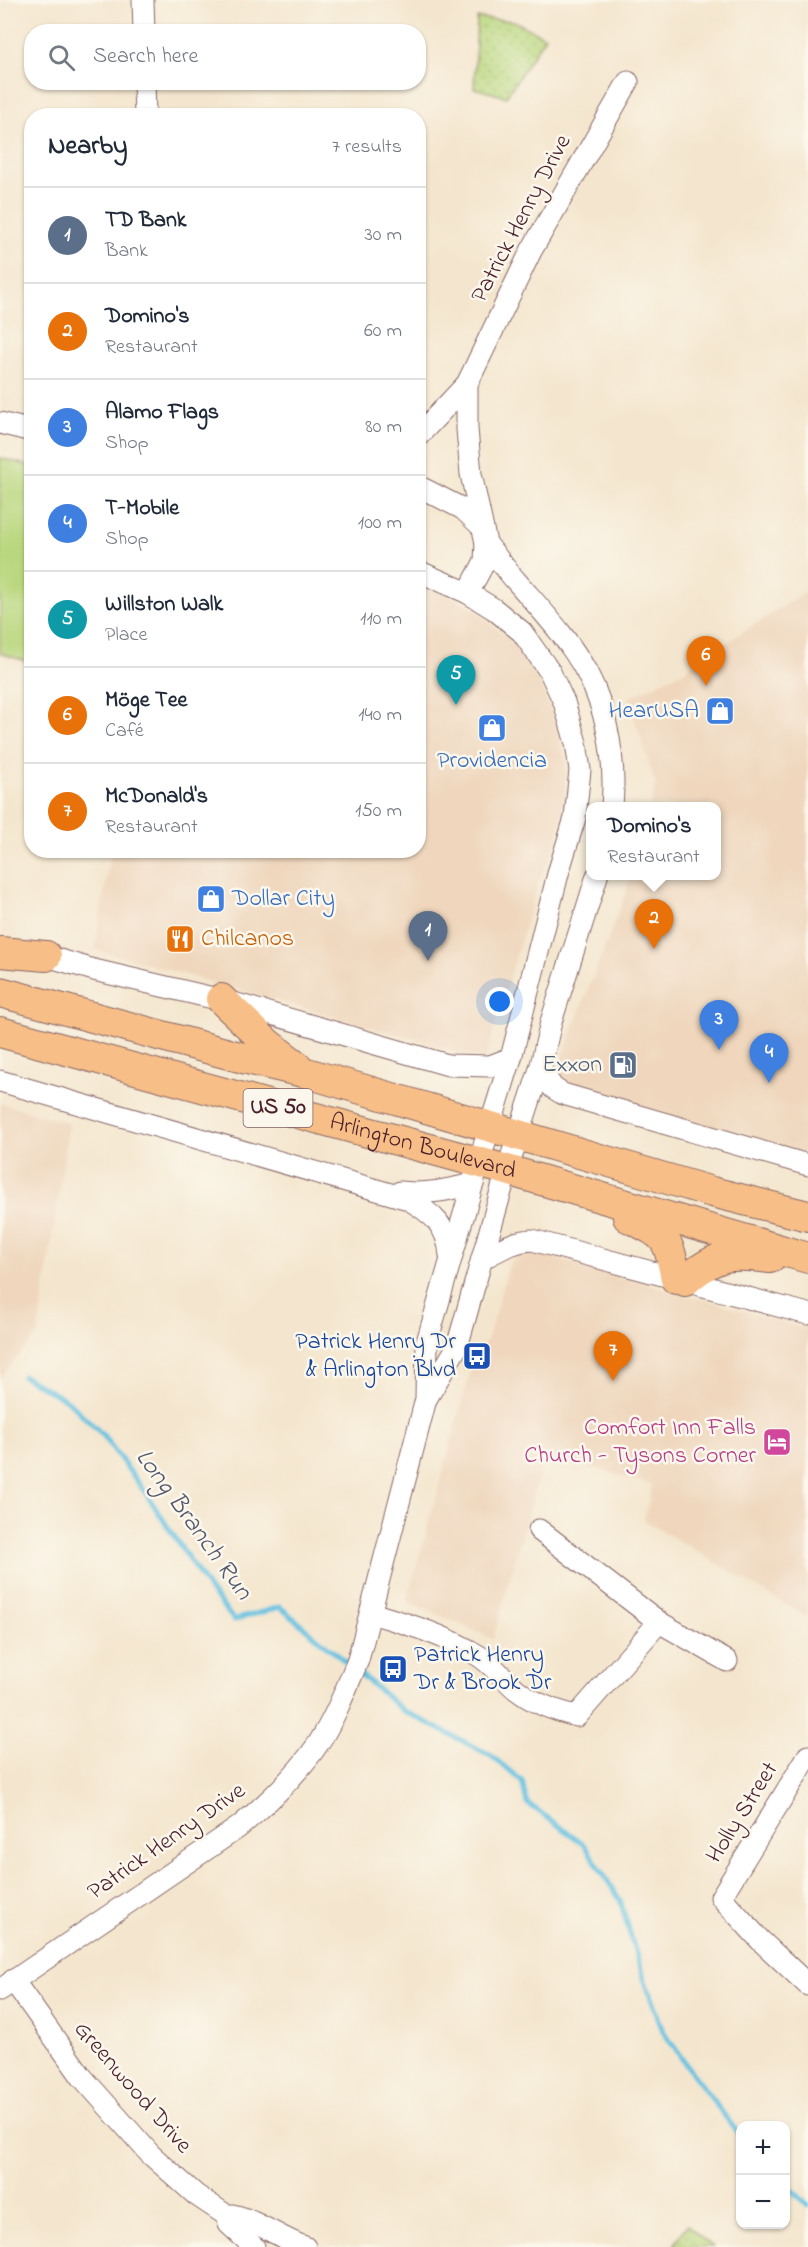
<!DOCTYPE html>
<html lang="en">
<head>
<meta charset="utf-8">
<style>
	body { margin:0; font-family:"Indie Flower",sans-serif; background:#f2f2f3; color:#1f2937 }
	.controls { position:absolute; right:18px; bottom:18px; display:grid; overflow:hidden; border-radius:12px; box-shadow:0 2px 4px #0004 }
	.controls button { width:54px; height:54px; display:grid; place-items:center; padding:0; border:0; border-bottom:2px solid #e0e1e3; background:#fff; color:#1f2937; font:30px sans-serif }
	.you { position:absolute; left:500px; top:1002px; width:21px; height:21px; margin:-15px; border:4px solid #fff; border-radius:50%; background:#1a73e8; box-shadow:0 0 0 9px #1a73e833 }
	.badge { display:grid; place-items:center; width:39px; height:39px; border-radius:50%; background:#1f6fb2; color:#fff; font-size:20px; font-weight:700 }
	.pin { position:absolute; translate:-50% -50px; filter:drop-shadow(0 2px 3px #0008) }
	.pin::after { content:''; position:absolute; top:32px; width:21px; height:18px; background:inherit; clip-path:polygon(0 0,100% 0,50% 100%) }
	.popup { position:absolute; left:586px; top:802px; width:135px; height:78px; box-sizing:border-box; display:grid; place-content:center; border-radius:12px; background:#fff; filter:drop-shadow(0 2px 4px #0005); font-size:20px; white-space:nowrap; color:#747a83 }
	.popup b { font-size:22px; color:#1f2937 }
	.popup::after { content:''; position:absolute; left:50%; top:100%; margin-left:-12px; border:12px solid transparent; border-top-color:#fff }
	.list { margin:0; padding:0; list-style:none }
	h2 { display:flex; justify-content:space-between; align-items:center; height:78px; margin:0; padding:0 24px; font-size:26px }
	h2 small { font-size:20px; font-weight:400; color:#747a83 }
	.list li { display:grid; grid-template-columns:39px 1fr auto; gap:18px; align-items:center; box-sizing:border-box; height:96px; padding:0 24px; border-top:2px solid #e0e1e3 }
	.list b { display:block; font-size:22px; white-space:nowrap }
	.list p { margin:0; font-size:20px; white-space:nowrap; color:#747a83 }
	.list em { font-size:20px; font-style:normal; color:#747a83 }
	.icon { flex:none; width:33px; height:33px; fill:none; stroke:currentColor; stroke-width:2; stroke-linecap:round; stroke-linejoin:round }
	.map { position:relative; flex:none; width:808px; height:2247px; overflow:hidden }
	.search { position:absolute; background:#fff; box-shadow:0 2px 4px #0004; left:24px; top:24px; width:402px; height:66px; display:flex; align-items:center; gap:15px; box-sizing:border-box; padding:0 21px; border-radius:24px; color:#747a83; font-size:22px }
	.panel { position:absolute; background:#fff; box-shadow:0 2px 4px #0004; left:24px; top:108px; width:402px; height:750px; border-radius:24px }
	.map>svg:first-child { display:block }
	.built { fill:#efd6bc }
	.green { fill:url(#green-dots); stroke:#827b54; stroke-width:1.5 }
	.pitch { fill:#b9d77e; stroke:#827b54; stroke-width:1.5 }
	.lines { fill:none; stroke-linecap:round; stroke-linejoin:round }
	.stream { stroke:#63c1e1; stroke-width:5 }
	.minor-casing { stroke:#866564; stroke-width:23 }
	.highway-casing { stroke:#866564; stroke-width:32 }
	.minor { stroke:#fff; stroke-width:21 }
	.highway { stroke:#f7be87; stroke-width:30 }
	.labels { text-anchor:middle; dominant-baseline:central; stroke-width:5; stroke-linejoin:round; paint-order:stroke }
	.shield { fill:#fbf7ec; stroke:#7f6065; stroke-width:1.5 }
	.shield-label { font-size:22px; font-weight:bold; fill:#4a1f2b }
	.street-label { font-size:24px; fill:#4a1f2b; stroke:#fbf7ec }
	.shop-label { font-size:24px; fill:#366cbe; stroke:#fbf7ec; text-anchor:end }
	.food-label { font-size:24px; fill:#c56008; stroke:#fbf7ec; text-anchor:start }
	.service-label { font-size:24px; fill:#4e5e75; stroke:#fbf7ec; text-anchor:end }
	.transit-label { font-size:24px; fill:#164399; stroke:#fbf7ec; text-anchor:end }
	.hotel-label { font-size:24px; fill:#b23c85; stroke:#fbf7ec; text-anchor:end }
	.water-label { font-size:26px; font-style:italic; fill:#53586b; stroke:#fbf7ec }
</style>
</head>
<body>
<div class="map">
<svg width="808" height="2247" viewBox="0 0 808 2247">
	<defs>
		<pattern id="green-dots" width="8" height="8" patternUnits="userSpaceOnUse" patternTransform="scale(1.5)"><rect width="8" height="8" fill="#b9d77e"/><path d="M2 2h.1M6 6h.1" fill="none" stroke="#a1b86d" stroke-width="1.8" stroke-linecap="round"/></pattern>
	</defs>
	<rect width="100%" height="100%" fill="#fbf7ec"/>
	<filter id="ink" filterUnits="userSpaceOnUse"><feTurbulence type="fractalNoise" baseFrequency=".0167" numOctaves="2"/><feDisplacementMap in="SourceGraphic" scale="12" xChannelSelector="R" yChannelSelector="G"/><feConvolveMatrix kernelMatrix="1 2 1 2 8 2 1 2 1" color-interpolation-filters="sRGB"/></filter>
	<filter id="wash" filterUnits="userSpaceOnUse"><feTurbulence type="fractalNoise" baseFrequency=".008" numOctaves="4" result="noise"/><feDisplacementMap in="SourceGraphic" scale="24" xChannelSelector="R" yChannelSelector="G"/><feGaussianBlur stdDeviation="1.35" result="paint"/><feColorMatrix in="noise" values="0 0 0 0 0 0 0 0 0 0 0 0 0 0 0 0 0 1.4 0 .05"/><feComposite in="paint" operator="in"/></filter>
	<g filter="url(#wash)">
		<rect width="100%" height="100%" fill="#f4e6ce"/>
		<g class="built">
			<polygon points="419,581 470,606 515,644 541,686 557,724 566,762 565,801 556,845 537,886 485,1060 95,949 111,851 418,850"/>
			<polygon points="808,590 808,1154 607,1098 566,1086 559,1079 562,1056 625,895 631,876 717,876 717,806 650,806 656,785 628,698 682,672"/>
			<polygon points="0,1103 69,1123 38,1334 0,1377"/>
			<polygon points="529,1250 808,1329 808,1618 644,1520 652,1485 545,1454 493,1639 407,1601 475,1356 488,1338 510,1261"/>
		</g>
		<g class="green">
			<polygon points="477,18 514,21 545,37 506,97 474,88"/>
			<polygon points="687,2225 713,2247 673,2247"/>
		</g>
		<polygon class="pitch" points="0,458 31,466 31,663 0,653"/>
		<g class="lines">
			<g class="stream">
				<polyline points="23,1376 68,1401 103,1435 145,1492 210,1591 234,1620 280,1607 351,1666"/>
				<polyline points="358,1672 402,1710 490,1755 522,1781 527,1803 584,1844 620,1900 639,1964 663,2031 687,2066 740,2136"/>
				<polyline points="786,2184 808,2205"/>
			</g>
		</g>
	</g>
	<g filter="url(#ink)">
		<g class="lines">
			<g class="minor-casing">
				<g id="minor">
					<polyline points="143,0 144,32"/>
					<polyline points="144,82 145,116"/>
					<polyline points="467,384 467,429 471,474 486,543 485,561 468,593"/>
					<polyline points="0,423 32,431"/>
					<polyline points="418,436 467,384 531,251 628,82"/>
					<polyline points="418,486 463,509 481,526"/>
					<path d="M486 543C496 556 506 570 517 582 542 611 569 639 587 673 608 712 616 762 612 806"/>
					<polyline points="33,952 94,970 230,1002 448,1065 490,1066 511,1058"/>
					<polyline points="540,1069 553,1088 563,1094 808,1165"/>
					<path d="M0 1081 408 1199C433 1214 448 1226 450 1256"/>
					<path d="M400 1192C425 1195 448 1190 473 1184"/>
					<path d="M482 1259C499 1250 513 1241 532 1240L808 1314"/>
					<polyline points="428,1396 457,1347 507,1170 540,1069 551,1022 597,876"/>
					<polyline points="539,1530 659,1622 727,1661"/>
					<path d="M371 1613C408 1624 445 1635 479 1656 493 1665 504 1679 517 1690 535 1704 555 1711 577 1716L659 1622"/>
					<polyline points="808,1756 721,1897 761,1941 808,1985"/>
					<path d="M13 1980 82 2077 150 2154 196 2195 226 2215C244 2212 284 2241 305 2247"/>
					<path d="M0 1990 239 1827C269 1802 296 1776 318 1744 335 1718 346 1689 358 1660L426 1399 427 1342 479 1162 511 1058 559 870 575 818 580 770 576 743 564 702 550 672 522 632 494 609 468 593 418 571"/>
					<polyline points="226,2215 229,2224 254,2247"/>
				</g>
			</g>
			<g class="highway-casing">
				<g id="highway">
					<polyline points="0,952 46,956"/>
					<polyline points="0,992 247,1059 307,1073 712,1192 808,1216"/>
					<polyline points="221,999 268,1044 297,1066"/>
					<path id="s1" d="M0 1032 507 1170 808 1258"/>
					<path d="M628 1217C666 1236 668 1235 676 1279"/>
					<path d="M685 1281C716 1254 729 1253 770 1258"/>
				</g>
			</g>
			<use href="#minor" class="minor"/>
			<use href="#highway" class="highway"/>
		</g>
	</g>
	<defs>
		<g id="shop-square" transform="scale(1.5)"><rect x="-9" y="-9" width="18" height="18" rx="4" fill="#3f7fe0" stroke="#fbf7ec"/><path d="M-5-2.5h2.3a2.7 3.5 0 0 1 5.4 0H5L5.5 6h-11ZM-1.5-2.5h3a1.5 2.3 0 0 0-3 0Z" fill="#fff"/></g>
		<g id="restaurant-square" transform="scale(1.5)"><rect x="-9" y="-9" width="18" height="18" rx="4" fill="#e8710a" stroke="#fbf7ec"/><path d="M-5-6h1v4h1v-4h1v4h1v-4h1v5L-1.5 .5V6h-2V.5L-5-1ZM5-6V6H3V1.5H1.5Q1.5-4 5-6Z" fill="#fff"/></g>
		<g id="fuel-square" transform="scale(1.5)"><rect x="-9" y="-9" width="18" height="18" rx="4" fill="#5c6f8a" stroke="#fbf7ec"/><path d="M-5.5-6h7V0h2V4h1.3V-2.5L3-4.5l.8-.8L6-3V5H2.5V1h-1V6h-7ZM-4.2-4.7v3.2H.2V-4.7Z" fill="#fff"/></g>
		<g id="bus-square" transform="scale(1.5)"><rect x="-9" y="-9" width="18" height="18" rx="4" fill="#1a4fb4" stroke="#fbf7ec"/><path d="M-5-6H5V4H4V6H2V4H-2V6H-4V4H-5ZM-3.5-4V0h7V-4ZM-3.5 1.2v1.5H-2V1.2ZM2 1.2v1.5H3.5V1.2Z" fill="#fff"/></g>
		<g id="hotel-square" transform="scale(1.5)"><rect x="-9" y="-9" width="18" height="18" rx="4" fill="#d1479c" stroke="#fbf7ec"/><path d="M-6-4.5h1.5V1H6V5H4.5V3h-9V5H-6ZM-4 0a1.8 1.8 0 1 1 3.6 0ZM.5 0V-2.5h3Q6-2.5 6 0Z" fill="#fff"/></g>
	</defs>
	<g fill-rule="evenodd">
		<use href="#shop-square" x="720" y="711"/>
		<use href="#shop-square" x="492" y="728"/>
		<use href="#shop-square" x="211" y="899"/>
		<use href="#restaurant-square" x="180" y="939"/>
		<use href="#fuel-square" x="623" y="1065"/>
		<use href="#bus-square" x="477" y="1356"/>
		<use href="#hotel-square" x="777" y="1442"/>
		<use href="#bus-square" x="393" y="1669"/>
	</g>
	<g class="labels">
		<rect class="shield" x="243.5" y="1089" width="69" height="38" rx="4.5"/>
		<g class="shield-label">
			<text x="278" y="1108">US 50</text>
		</g>
		<g class="street-label">
			<text transform="translate(522 219) rotate(-62)">Patrick Henry Drive</text>
			<text stroke="none"><textPath href="#s1" startOffset="438">Arlington Boulevard</textPath></text>
			<text transform="translate(743 1813) rotate(-58)">Holly Street</text>
			<text transform="translate(167 1842) rotate(-35)">Patrick Henry Drive</text>
			<text transform="translate(132 2088) rotate(49)">Greenwood Drive</text>
		</g>
		<g class="shop-label">
			<text x="699" y="711">HearUSA</text>
			<text x="492" y="761" text-anchor="middle">Providencia</text>
			<text x="232" y="899" text-anchor="start">Dollar City</text>
		</g>
		<g class="food-label">
			<text x="201" y="939">Chilcanos</text>
		</g>
		<g class="service-label">
			<text x="602" y="1065">Exxon</text>
		</g>
		<g class="transit-label">
			<text x="456" y="1342">Patrick Henry Dr<tspan x="456" dy="28">&amp; Arlington Blvd</tspan></text>
			<text x="414" y="1655" text-anchor="start">Patrick Henry<tspan x="414" dy="28">Dr &amp; Brook Dr</tspan></text>
		</g>
		<g class="hotel-label">
			<text x="756" y="1428">Comfort Inn Falls<tspan x="756" dy="28">Church - Tysons Corner</tspan></text>
		</g>
		<g class="water-label">
			<text transform="translate(193 1525) rotate(54)">Long Branch Run</text>
		</g>
	</g>
</svg>
<div class="controls">
<button>+</button>
<button>−</button>
</div>
<div class="you"></div>
<div class="pin badge" style="left:428px;top:961px;background:#5c6f8a">1</div>
<div class="pin badge" style="left:654px;top:949px;background:#e8710a">2</div>
<div class="popup"><b>Domino's</b>Restaurant</div>
<div class="pin badge" style="left:719px;top:1050px;background:#3f7fe0">3</div>
<div class="pin badge" style="left:769px;top:1083px;background:#3f7fe0">4</div>
<div class="pin badge" style="left:456px;top:705px;background:#0f9aa8">5</div>
<div class="pin badge" style="left:706px;top:686px;background:#e8710a">6</div>
<div class="pin badge" style="left:613px;top:1381px;background:#e8710a">7</div>
<div class="search"><svg class="icon" aria-label="search" viewBox="0 0 24 24"><circle cx="10" cy="10" r="6"/><path d="M15 15l6 6"/></svg>Search here</div>
<section class="panel">
<h2>Nearby<small>7 results</small></h2>
<ul class="list">
<li><span class="badge" style="background:#5c6f8a">1</span><div><b>TD Bank</b><p>Bank</p></div><em>30 m</em></li>
<li><span class="badge" style="background:#e8710a">2</span><div><b>Domino's</b><p>Restaurant</p></div><em>60 m</em></li>
<li><span class="badge" style="background:#3f7fe0">3</span><div><b>Alamo Flags</b><p>Shop</p></div><em>80 m</em></li>
<li><span class="badge" style="background:#3f7fe0">4</span><div><b>T-Mobile</b><p>Shop</p></div><em>100 m</em></li>
<li><span class="badge" style="background:#0f9aa8">5</span><div><b>Willston Walk</b><p>Place</p></div><em>110 m</em></li>
<li><span class="badge" style="background:#e8710a">6</span><div><b>Möge Tee</b><p>Café</p></div><em>140 m</em></li>
<li><span class="badge" style="background:#e8710a">7</span><div><b>McDonald's</b><p>Restaurant</p></div><em>150 m</em></li>
</ul>
</section>
</div>
</body>
</html>
